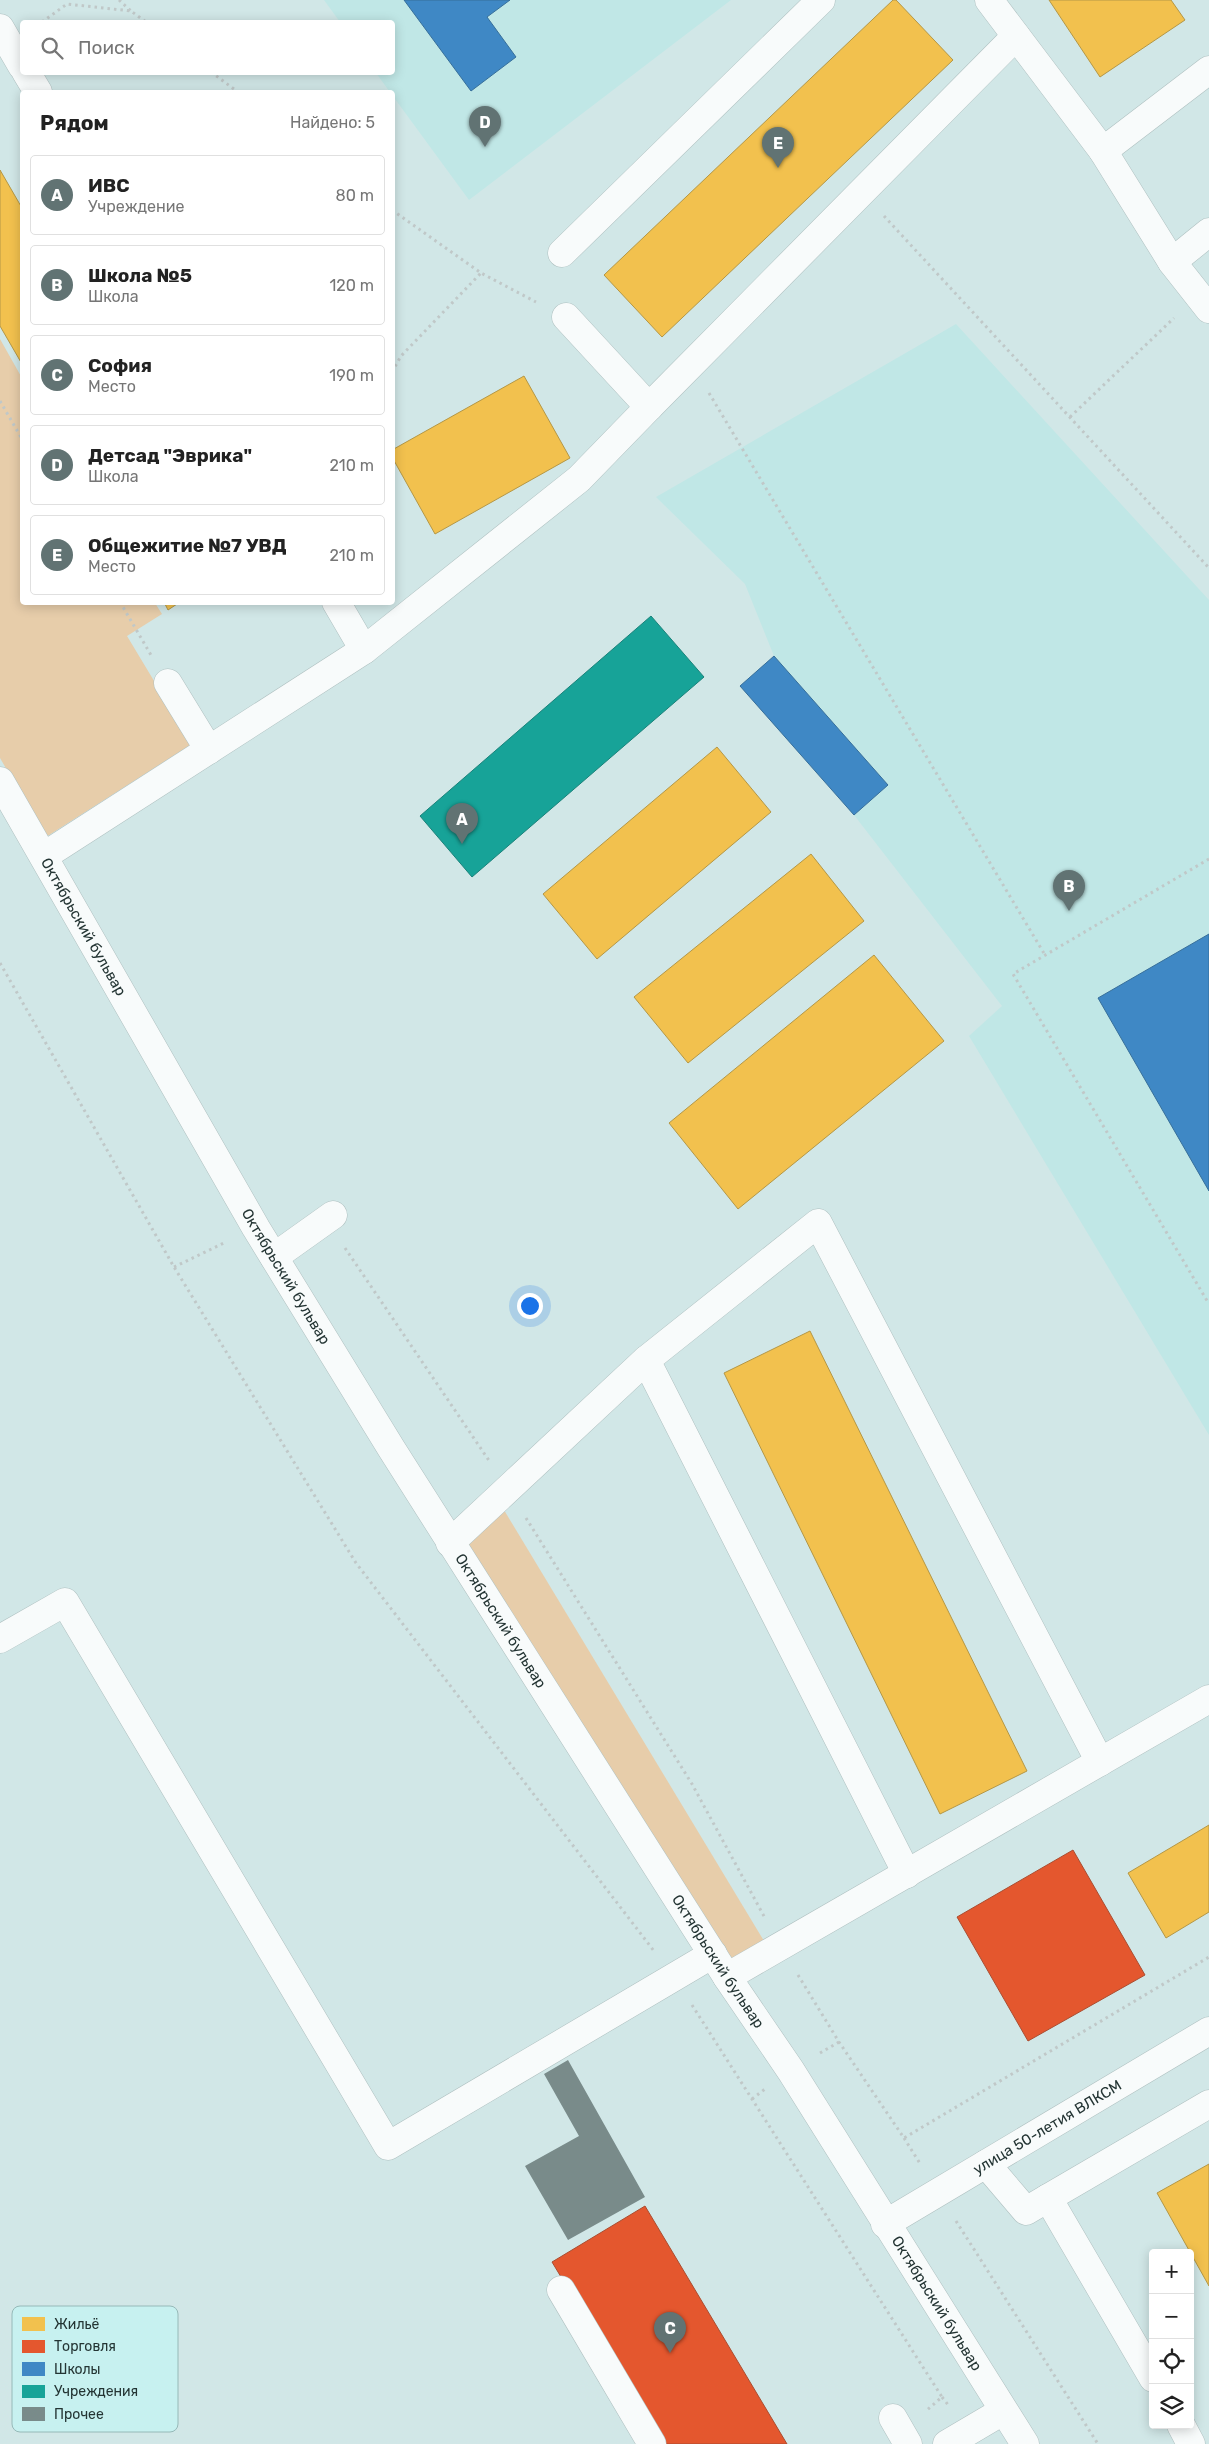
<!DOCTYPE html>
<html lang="ru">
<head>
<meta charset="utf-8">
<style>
	body { margin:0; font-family:Rubik,sans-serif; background:#f6f6f6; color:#222 }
	.controls { position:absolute; right:15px; bottom:15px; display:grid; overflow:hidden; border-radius:5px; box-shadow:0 2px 12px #0003 }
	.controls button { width:45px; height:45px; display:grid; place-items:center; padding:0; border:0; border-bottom:1px solid #e0e0e0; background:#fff; color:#222; font:25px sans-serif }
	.you { position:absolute; left:529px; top:1305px; width:18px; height:18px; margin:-12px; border:4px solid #fff; border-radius:50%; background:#1a73e8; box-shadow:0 0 0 8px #1a73e833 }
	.badge { display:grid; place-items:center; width:32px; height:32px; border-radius:50%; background:#617373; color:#fff; font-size:16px; font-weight:700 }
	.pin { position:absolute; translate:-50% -41px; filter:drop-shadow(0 1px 2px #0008) }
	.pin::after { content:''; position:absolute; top:26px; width:18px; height:15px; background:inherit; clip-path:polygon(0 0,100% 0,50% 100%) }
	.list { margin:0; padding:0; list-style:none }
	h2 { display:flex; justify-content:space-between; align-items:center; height:65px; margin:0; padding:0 20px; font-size:21px }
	h2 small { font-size:16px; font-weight:400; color:#767676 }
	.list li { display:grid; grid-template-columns:32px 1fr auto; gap:15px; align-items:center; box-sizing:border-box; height:80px; margin:0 10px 10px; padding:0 10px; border:1px solid #e0e0e0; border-radius:5px }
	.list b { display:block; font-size:19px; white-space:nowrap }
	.list p { margin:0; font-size:16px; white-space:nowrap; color:#767676 }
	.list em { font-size:16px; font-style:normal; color:#767676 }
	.icon { flex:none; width:28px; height:28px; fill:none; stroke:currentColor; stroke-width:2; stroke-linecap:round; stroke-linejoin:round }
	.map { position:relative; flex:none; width:1209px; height:2444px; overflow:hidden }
	.search { position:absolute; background:#fff; box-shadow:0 2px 12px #0003; left:20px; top:20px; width:375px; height:55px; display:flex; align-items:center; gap:12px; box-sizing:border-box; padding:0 18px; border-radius:5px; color:#767676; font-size:19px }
	.panel { position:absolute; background:#fff; box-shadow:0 2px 12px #0003; left:20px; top:90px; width:375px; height:515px; border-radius:5px }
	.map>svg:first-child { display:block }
	.built { fill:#c0e7e6 }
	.green { fill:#e7cdaa }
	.homes { fill:#f2c14e; stroke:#b49746 }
	.shops { fill:#e4572e; stroke:#aa4d30 }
	.schools { fill:#3f88c5; stroke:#376f9a }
	.public { fill:#17a398; stroke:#1b827a }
	.building { fill:#798b8a }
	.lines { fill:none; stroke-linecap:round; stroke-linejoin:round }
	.minor-casing { stroke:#afc0c0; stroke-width:29 }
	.path { stroke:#c0c8c8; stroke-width:3; stroke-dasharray:2.5 4; stroke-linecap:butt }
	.minor { stroke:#f8fbfb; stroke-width:28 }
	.labels { text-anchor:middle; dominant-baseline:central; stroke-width:5; stroke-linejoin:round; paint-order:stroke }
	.street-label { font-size:15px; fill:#243534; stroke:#c7f1f0 }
	.key { fill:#c7f1f0; stroke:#96b9b8; stroke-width:1 }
	.key-label { font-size:14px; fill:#243534 }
</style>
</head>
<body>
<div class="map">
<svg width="1209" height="2444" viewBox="0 0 1209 2444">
	<rect width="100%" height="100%" fill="#d1e7e7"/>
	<g class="built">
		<polygon points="324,0 731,0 469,200 376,73 392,72 392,22 340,22"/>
		<polygon points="956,324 1209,600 1209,1435 969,1036 1002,1006 854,815 888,785 774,656 745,584 656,497"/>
	</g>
	<g class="green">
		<polygon points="0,339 22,378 22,602 155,603 162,614 127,636 192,744 46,837 0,758"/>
		<polygon points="504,1510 764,1941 729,1960 467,1546"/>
	</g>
	<g class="homes">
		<polygon points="893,0 896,0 953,60 662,337 604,275"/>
		<polygon points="1049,0 1171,0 1185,20 1100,77"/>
		<polygon points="0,170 22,208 22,364 0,326"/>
		<polygon points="524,376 570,458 435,534 392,457 392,450"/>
		<polygon points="164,602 180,602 168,610"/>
		<polygon points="717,747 771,812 597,959 543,894"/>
		<polygon points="811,854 864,921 688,1063 634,997"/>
		<polygon points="874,955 944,1041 738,1209 669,1123"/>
		<polygon points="810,1331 1027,1771 940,1814 724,1373"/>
		<polygon points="1209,1825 1209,1912 1166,1938 1128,1873"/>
		<polygon points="1209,2164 1209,2286 1157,2193"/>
	</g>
	<g class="shops">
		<polygon points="1073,1850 1145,1975 1028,2041 957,1917"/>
		<polygon points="645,2206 787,2444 662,2444 552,2262"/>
	</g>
	<g class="schools">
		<polygon points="404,0 510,0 487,17 516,57 471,91"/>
		<polygon points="774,656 888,785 854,815 740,686"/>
		<polygon points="1209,934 1209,1191 1098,998"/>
	</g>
	<polygon class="public" points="651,616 704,677 472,877 420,816"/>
	<polygon class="building" points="568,2060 645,2197 568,2240 525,2166 579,2136 544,2074"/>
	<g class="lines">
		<g class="minor-casing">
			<g id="minor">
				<polyline points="989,0 1103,151 1209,70"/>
				<polyline points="0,28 22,66"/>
				<polyline points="26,72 38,92"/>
				<polyline points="1103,151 1172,262 1209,309"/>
				<polyline points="562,253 821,0"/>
				<polyline points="1172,262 1209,232"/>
				<polyline points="566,317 649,407 1016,36"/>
				<polyline points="364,650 579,479 649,407"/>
				<polyline points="168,683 209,750"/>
				<path id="s1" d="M0 781 256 1228 391 1448 727 1977 791 2071 1025 2444"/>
				<polyline points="44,856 364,650 336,602"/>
				<polyline points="274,1257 333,1215"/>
				<polyline points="450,1543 646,1360"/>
				<polyline points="0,1639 65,1602 388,2146 713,1954"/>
				<polyline points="907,1874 646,1360 818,1223 1100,1762"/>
				<polyline points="727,1977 1209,1699"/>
				<polyline points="986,2164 1026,2211 1048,2198 1153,2378"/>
				<polyline points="1048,2198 1209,2104"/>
				<path id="s2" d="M885 2224 1209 2031"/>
				<polyline points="561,2290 652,2444"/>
				<polyline points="893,2418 908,2444"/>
				<polyline points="1181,2425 1191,2444"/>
				<polyline points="947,2444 1003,2411"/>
			</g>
		</g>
		<g class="path">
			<polyline points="119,0 131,11"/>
			<polyline points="42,22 67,4 131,11 146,22"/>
			<polyline points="211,72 238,92"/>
			<polyline points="392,210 481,273 536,302"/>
			<polyline points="884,216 1209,568"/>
			<polyline points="392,372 401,356 481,273"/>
			<polyline points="709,393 1045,955"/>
			<polyline points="0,401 22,439"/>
			<polyline points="1070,417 1174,318"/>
			<polyline points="120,602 151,655"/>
			<polyline points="1209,859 1013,974 1209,1304"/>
			<polyline points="0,963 174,1267 356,1563 654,1951"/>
			<polyline points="345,1248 490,1462"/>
			<polyline points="174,1267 226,1242"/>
			<polyline points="526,1518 692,1784 765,1918"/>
			<polyline points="798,1975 839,2042 904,2138 1209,1957"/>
			<polyline points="692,2005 942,2397 927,2410"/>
			<polyline points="820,2053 839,2042"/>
			<polyline points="752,2099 765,2089"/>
			<polyline points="904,2138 921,2165"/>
			<polyline points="956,2221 1098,2444"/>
			<polyline points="942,2397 949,2406"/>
		</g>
		<use href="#minor" class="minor"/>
	</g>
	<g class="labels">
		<g class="street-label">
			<text stroke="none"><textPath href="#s1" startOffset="168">Октябрьский бульвар</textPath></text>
			<text stroke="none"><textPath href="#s1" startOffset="572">Октябрьский бульвар</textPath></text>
			<text stroke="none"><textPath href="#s1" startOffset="978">Октябрьский бульвар</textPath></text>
			<text stroke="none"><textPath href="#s1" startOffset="1382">Октябрьский бульвар</textPath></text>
			<text stroke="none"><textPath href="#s2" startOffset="189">улица 50-летия ВЛКСМ</textPath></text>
			<text stroke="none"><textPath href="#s1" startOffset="1788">Октябрьский бульвар</textPath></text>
		</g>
	</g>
	<rect x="12" y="2306" width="166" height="126" rx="8" class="key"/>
	<rect x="22" y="2317" width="23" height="14" fill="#f2c14e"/>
	<rect x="22" y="2340" width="23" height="13" fill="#e4572e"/>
	<rect x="22" y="2362" width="23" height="14" fill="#3f88c5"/>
	<rect x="22" y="2385" width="23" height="13" fill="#17a398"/>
	<rect x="22" y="2407" width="23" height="14" fill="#798b8a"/>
	<g class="key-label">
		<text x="54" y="2329">Жильё</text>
		<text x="54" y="2351">Торговля</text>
		<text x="54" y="2374">Школы</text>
		<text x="54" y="2396">Учреждения</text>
		<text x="54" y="2419">Прочее</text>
	</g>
</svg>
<div class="controls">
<button>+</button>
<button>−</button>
<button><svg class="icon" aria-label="locate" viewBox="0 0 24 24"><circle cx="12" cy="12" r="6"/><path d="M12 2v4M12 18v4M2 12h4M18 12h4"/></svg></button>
<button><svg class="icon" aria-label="layers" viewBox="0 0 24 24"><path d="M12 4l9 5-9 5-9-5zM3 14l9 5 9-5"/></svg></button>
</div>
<div class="you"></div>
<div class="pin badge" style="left:462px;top:844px">A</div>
<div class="pin badge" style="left:1069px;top:911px">B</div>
<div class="pin badge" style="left:670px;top:2353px">C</div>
<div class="pin badge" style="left:485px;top:147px">D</div>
<div class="pin badge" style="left:778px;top:168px">E</div>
<div class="search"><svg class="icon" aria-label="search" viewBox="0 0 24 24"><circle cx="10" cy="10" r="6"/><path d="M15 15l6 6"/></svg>Поиск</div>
<section class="panel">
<h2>Рядом<small>Найдено: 5</small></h2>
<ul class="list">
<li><span class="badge">A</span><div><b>ИВС</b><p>Учреждение</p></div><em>80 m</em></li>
<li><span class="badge">B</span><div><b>Школа №5</b><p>Школа</p></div><em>120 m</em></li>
<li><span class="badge">C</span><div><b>София</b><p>Место</p></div><em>190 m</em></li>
<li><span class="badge">D</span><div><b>Детсад &quot;Эврика&quot;</b><p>Школа</p></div><em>210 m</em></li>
<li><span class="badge">E</span><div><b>Общежитие №7 УВД</b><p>Место</p></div><em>210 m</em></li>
</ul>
</section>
</div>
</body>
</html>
